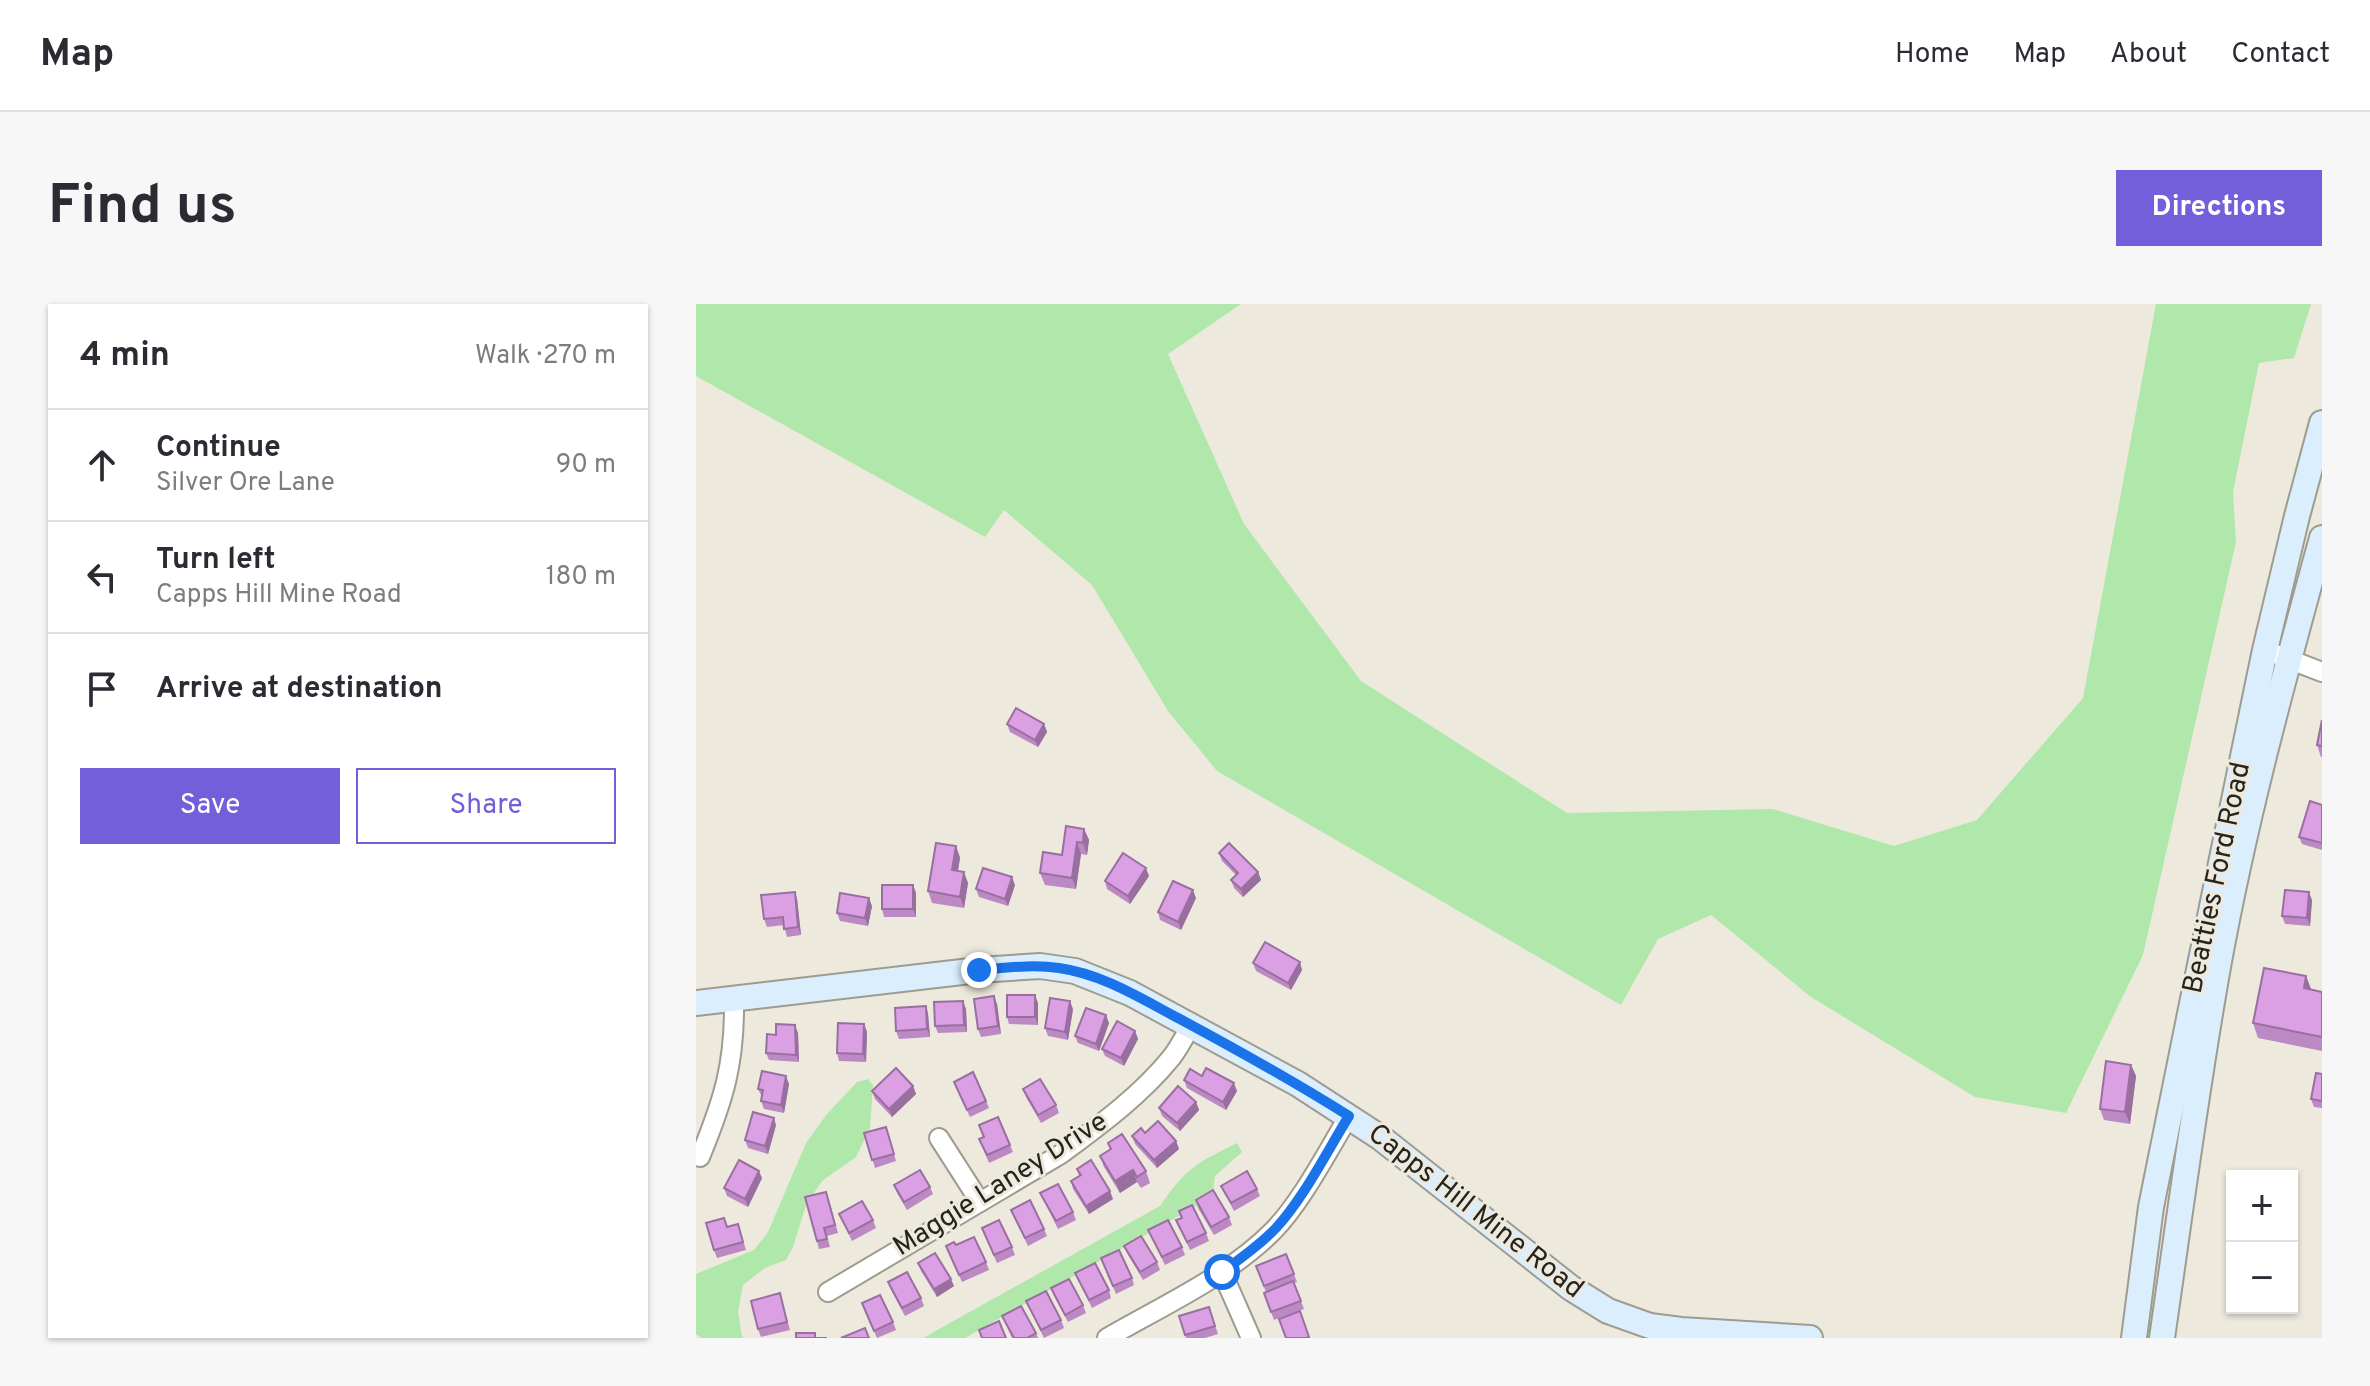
<!DOCTYPE html>
<html lang="en">
<head>
<meta charset="utf-8">
<style>
	body { margin:0; font-family:Overpass,sans-serif; background:#f7f7f7; color:#2b2b33 }
	.controls { position:absolute; right:24px; bottom:24px; display:grid; overflow:hidden; border-radius:0px; box-shadow:0 2px 6px #0004 }
	.controls button { width:72px; height:72px; display:grid; place-items:center; padding:0; border:0; border-bottom:2px solid #e1e1e2; background:#fff; color:#2b2b33; font:40px sans-serif }
	.stop { position:absolute; width:24px; height:24px; margin:-18px; border:6px solid #1a73e8; border-radius:50%; background:#fff }
	.stop.end { background:#1a73e8; border-color:#fff; box-shadow:0 2px 8px #0008 }
	.list { margin:0; padding:0; list-style:none }
	h2 { display:flex; justify-content:space-between; align-items:center; height:104px; margin:0; padding:0 32px; font-size:34px }
	h2 small { font-size:26px; font-weight:400; color:#7c7c81 }
	.list li { display:grid; grid-template-columns:52px 1fr auto; gap:24px; align-items:center; box-sizing:border-box; height:112px; padding:0 32px; border-top:2px solid #e1e1e2 }
	.list b { display:block; font-size:30px; white-space:nowrap }
	.list p { margin:0; font-size:26px; white-space:nowrap; color:#7c7c81 }
	.list em { font-size:26px; font-style:normal; color:#7c7c81 }
	.actions { display:flex; gap:16px; padding:24px 32px }
	.actions a { flex:1; padding:18px 0; border:2px solid #735fd9; border-radius:0px; text-align:center; font-size:28px; color:#735fd9 }
	.actions .main { background:#735fd9; color:#fff }
	.icon { flex:none; width:44px; height:44px; fill:none; stroke:currentColor; stroke-width:2; stroke-linecap:round; stroke-linejoin:round }
	.map { position:relative; flex:none; width:1626px; height:1034px; overflow:hidden; border-radius:0px }
	header { display:flex; align-items:center; gap:48px; box-sizing:border-box; height:112px; padding:0 40px; background:#fff; border-bottom:2px solid #e1e1e2 }
	header strong { font-size:38px }
	nav { display:flex; gap:44px; margin-inline-start:auto; font-size:28px }
	.intro { display:flex; align-items:center; justify-content:space-between; box-sizing:border-box; height:192px; padding:0 48px }
	h1 { margin:0; font-size:56px }
	.button { padding:20px 36px; border-radius:0px; background:#735fd9; color:#fff; font-size:28px; font-weight:700 }
	main { display:flex; gap:48px; padding:0 48px }
	aside { flex:1; background:#fff; border-radius:0px; box-shadow:0 2px 6px #0004 }
	.map>svg:first-child { display:block }
	.green { fill:#b0e8ab }
	.lines { fill:none; stroke-linecap:round; stroke-linejoin:round }
	.street-casing { stroke:#9f9b8f; stroke-width:22 }
	.secondary-casing { stroke:#9f9b8f; stroke-width:28 }
	.street { stroke:#fff; stroke-width:18 }
	.secondary { stroke:#daeefd; stroke-width:24 }
	.wall { fill:#bc89c4 }
	.shaded-wall { fill:#996fa0 }
	.building { fill:#db9fe4; stroke:#996fa0; stroke-width:2 }
	.route { stroke:#1a73e8; stroke-width:10 }
	.labels { text-anchor:middle; dominant-baseline:central; stroke-width:6; stroke-linejoin:round; paint-order:stroke }
	.street-label { font-size:28px; fill:#26241f; stroke:#ede9dd }
</style>
</head>
<body>
<header>
<strong>Map</strong>
<nav><a>Home</a><a>Map</a><a>About</a><a>Contact</a></nav>
</header>
<div class="intro"><h1>Find us</h1><a class="button">Directions</a></div>
<main>
<aside>
<h2>4 min<small>Walk · 270 m</small></h2>
<ul class="list">
<li><svg class="icon" aria-label="ahead" viewBox="0 0 24 24"><path d="M12 20V5M6 11l6-6 6 6"/></svg><div><b>Continue</b><p>Silver Ore Lane</p></div><em>90 m</em></li>
<li><svg class="icon" aria-label="left" viewBox="0 0 24 24"><path d="M17 20v-9H6M10 6l-5 5 5 5"/></svg><div><b>Turn left</b><p>Capps Hill Mine Road</p></div><em>180 m</em></li>
<li><svg class="icon" aria-label="arrive" viewBox="0 0 24 24"><path d="M6 21V4h12l-3 4 3 4H6"/></svg><div><b>Arrive at destination</b></div></li>
</ul>
<div class="actions"><a class="main">Save</a><a>Share</a></div>
</aside>
<div class="map">
<svg width="1626" height="1034" viewBox="0 0 1626 1034">
	<rect width="100%" height="100%" fill="#ede9dd"/>
	<g class="green">
		<polygon points="0,0 545,0 472,50 548,220 665,377 871,509 1077,505 1198,542 1281,516 1387,394 1460,0 1615,0 1598,54 1563,59 1537,188 1540,238 1447,651 1370,809 1279,793 1115,693 1015,611 962,635 925,701 521,467 472,407 396,281 308,206 289,233 0,72"/>
		<polygon points="172,775 177,781 174,824 160,853 126,877 110,901 97,943 90,956 69,964 47,981 42,1008 46,1032 48,1034 5,1034 0,1030 0,970 58,946 72,928 110,839 131,810 161,778"/>
		<path d="M541 839 546 848 519 872 516 893 269 1034H227L464 902C489 865 502 858 541 839Z"/>
	</g>
	<g class="lines">
		<g class="street-casing">
			<g id="street">
				<polyline points="1569,346 1626,368"/>
				<polyline points="243,834 284,898"/>
				<path d="M4 853C28 795 39 759 38 695"/>
				<polyline points="526,968 555,1034"/>
				<path d="M132 988 365 850C404 821 444 792 475 754 483 744 489 732 495 721"/>
				<path d="M411 1034C466 1002 533 972 578 926 606 897 631 848 653 812"/>
			</g>
		</g>
		<g class="secondary-casing">
			<g id="secondary">
				<polyline points="0,699 283,666 344,662 379,667 434,689 602,780 685,834 875,984 912,1007 954,1022 985,1026 1114,1034"/>
				<polyline points="1438,1034 1455,903 1498,690 1569,346 1601,212 1626,119"/>
				<path d="M1466 1034C1484 910 1500 786 1522 663 1548 518 1587 376 1626 234"/>
			</g>
		</g>
		<use href="#street" class="street"/>
		<use href="#secondary" class="secondary"/>
	</g>
	<g class="wall">
		<polygon points="1626,416 1626,453 1625,453 1621,441"/>
		<polygon points="311,420 348,420 351,428 342,443 314,428"/>
		<polygon points="1626,501 1626,546 1606,540 1603,533"/>
		<polygon points="388,525 393,536 391,551 385,550 380,585 349,581 344,569 366,551"/>
		<polygon points="260,542 264,554 262,567 272,579 268,604 236,599 232,587"/>
		<polygon points="523,549 562,568 565,576 547,593 538,584 535,576 540,571 526,557"/>
		<polygon points="453,572 434,600 411,585 409,577"/>
		<polygon points="217,581 220,589 220,613 188,613 186,605"/>
		<polygon points="319,581 312,602 283,593 280,585"/>
		<polygon points="500,594 485,626 464,616 462,608"/>
		<polygon points="101,595 105,631 91,633 88,621 71,623 68,615"/>
		<polygon points="1616,596 1614,622 1589,620 1586,612"/>
		<polygon points="176,602 172,622 144,617 141,609"/>
		<polygon points="557,659 606,666 595,686 560,667"/>
		<polygon points="1610,672 1615,685 1626,688 1626,747 1562,734 1557,719"/>
		<polygon points="342,699 342,721 313,720 311,713"/>
		<polygon points="301,700 305,730 285,733 282,725"/>
		<polygon points="230,702 232,710 234,733 203,735 200,727"/>
		<polygon points="270,705 271,728 242,729 239,722"/>
		<polygon points="377,705 372,736 352,732 349,724"/>
		<polygon points="413,719 403,747 382,739 379,732"/>
		<polygon points="168,720 171,728 170,758 143,757 141,749"/>
		<polygon points="439,727 442,735 428,762 409,752 406,745"/>
		<polygon points="102,729 103,758 73,756 70,749 80,731"/>
		<polygon points="1435,761 1440,772 1434,820 1408,816 1404,805"/>
		<polygon points="1626,770 1626,804 1618,803 1615,795"/>
		<polygon points="506,772 541,787 530,806 491,784 488,776"/>
		<polygon points="258,778 290,797 293,804 274,813"/>
		<polygon points="93,780 88,809 68,805 65,797 66,793 62,785"/>
		<polygon points="217,782 220,790 196,813 179,795 176,787"/>
		<polygon points="327,785 360,801 363,809 345,819 330,793"/>
		<polygon points="500,798 503,806 484,827 466,812 463,804"/>
		<polygon points="80,821 72,850 52,844 49,836"/>
		<polygon points="190,823 200,857 179,864 168,829"/>
		<polygon points="449,829 480,837 483,845 461,864 439,840 436,832"/>
		<polygon points="283,835 314,841 317,848 293,859"/>
		<polygon points="412,839 450,867 454,879 445,884 441,878 424,889 408,863 404,852 414,845"/>
		<polygon points="381,865 417,895 393,910 377,885 375,877 383,872"/>
		<polygon points="66,874 52,903 31,892 28,884"/>
		<polygon points="198,881 234,883 237,890 211,906 201,889"/>
		<polygon points="525,882 561,885 564,892 538,907"/>
		<polygon points="344,889 377,908 380,916 362,925"/>
		<polygon points="133,896 142,929 131,932 134,943 123,945 121,937"/>
		<polygon points="500,896 533,913 536,921 518,931 502,904"/>
		<polygon points="315,906 348,925 351,932 332,942"/>
		<polygon points="483,907 510,929 513,937 494,946 480,916 486,914"/>
		<polygon points="143,910 177,916 180,924 156,937"/>
		<polygon points="42,920 50,946 21,954 18,946"/>
		<polygon points="286,924 316,943 319,951 301,959"/>
		<polygon points="452,926 486,943 489,951 469,961"/>
		<polygon points="260,941 290,958 293,966 266,978 250,942"/>
		<polygon points="428,942 461,958 464,966 447,976 431,949"/>
		<polygon points="590,950 601,978 598,979 608,1005 578,1016 568,989 570,988 560,962"/>
		<polygon points="405,954 436,974 438,981 420,990"/>
		<polygon points="222,959 258,982 241,993 225,967"/>
		<polygon points="379,969 413,986 415,994 396,1004"/>
		<polygon points="192,978 225,994 228,1002 209,1012 195,986"/>
		<polygon points="355,984 387,1001 390,1009 372,1018 358,992"/>
		<polygon points="84,989 94,1026 65,1033 62,1025"/>
		<polygon points="330,997 365,1016 368,1024 348,1034"/>
		<polygon points="166,999 197,1018 200,1026 181,1034"/>
		<polygon points="513,1003 522,1030 509,1034 490,1034 483,1012"/>
		<polygon points="306,1012 340,1029 342,1034 316,1034"/>
	</g>
	<g class="shaded-wall">
		<polygon points="348,420 351,428 342,443 339,436"/>
		<polygon points="388,525 393,536 391,551 387,539"/>
		<polygon points="381,538 385,550 380,585 376,574"/>
		<polygon points="260,542 264,554 260,577 256,566"/>
		<polygon points="450,564 453,572 434,600 432,592"/>
		<polygon points="268,568 272,579 268,604 264,593"/>
		<polygon points="562,568 565,576 547,593 545,585"/>
		<polygon points="316,573 319,581 312,602 309,595"/>
		<polygon points="217,581 220,589 220,613 217,605"/>
		<polygon points="497,586 500,594 485,626 482,618"/>
		<polygon points="99,588 101,595 105,631 102,623"/>
		<polygon points="1613,588 1616,596 1614,622 1611,614"/>
		<polygon points="173,594 176,602 172,622 169,614"/>
		<polygon points="604,658 606,666 595,686 592,679"/>
		<polygon points="1610,672 1616,688 1608,684"/>
		<polygon points="339,691 342,699 342,721 339,713"/>
		<polygon points="298,692 301,700 305,730 302,722"/>
		<polygon points="267,697 270,705 271,728 268,721"/>
		<polygon points="374,697 377,705 372,736 369,728"/>
		<polygon points="230,702 232,710 234,733 231,725"/>
		<polygon points="410,711 413,719 403,747 400,740"/>
		<polygon points="168,720 171,728 170,758 167,750"/>
		<polygon points="99,721 102,729 103,758 100,751"/>
		<polygon points="439,727 442,735 428,762 425,754"/>
		<polygon points="1435,761 1440,772 1434,820 1429,808"/>
		<polygon points="90,772 93,780 88,809 85,801"/>
		<polygon points="538,779 541,787 530,806 527,798"/>
		<polygon points="217,782 220,790 196,813 193,805"/>
		<polygon points="500,798 503,806 484,827 481,819"/>
		<polygon points="78,814 80,821 72,850 69,842"/>
		<polygon points="480,837 483,845 461,864 458,856"/>
		<polygon points="437,866 441,878 424,889 419,877"/>
		<polygon points="63,867 66,874 52,903 49,895"/>
		<polygon points="414,887 417,895 393,910 390,902"/>
		<polygon points="255,975 258,982 241,993 238,985"/>
	</g>
	<g class="building">
		<polygon points="320,404 348,420 339,436 311,420"/>
		<polygon points="1626,416 1626,442 1621,441"/>
		<polygon points="1614,497 1626,501 1626,539 1603,533"/>
		<polygon points="370,522 388,525 387,539 381,538 376,574 344,569 347,548 366,551"/>
		<polygon points="240,539 260,542 256,566 268,568 264,593 232,587"/>
		<polygon points="533,539 562,568 545,585 535,576 542,569 523,549"/>
		<polygon points="427,549 450,564 432,592 409,577"/>
		<polygon points="287,564 316,573 309,595 280,585"/>
		<polygon points="477,577 497,586 482,618 462,608"/>
		<rect x="186" y="581" width="31" height="24"/>
		<polygon points="1589,586 1613,588 1611,614 1586,612"/>
		<polygon points="99,588 102,623 88,625 87,613 68,615 65,591"/>
		<polygon points="144,589 173,594 169,614 141,609"/>
		<polygon points="569,638 604,658 592,679 557,659"/>
		<polygon points="1568,664 1610,672 1608,684 1626,688 1626,733 1557,719"/>
		<rect x="311" y="691" width="28" height="22"/>
		<polygon points="298,692 302,722 282,725 278,695"/>
		<polygon points="354,694 374,697 369,728 349,724"/>
		<polygon points="267,697 268,721 239,722 238,698"/>
		<polygon points="230,702 231,725 200,727 199,704"/>
		<polygon points="390,704 410,711 400,740 379,732"/>
		<polygon points="421,717 439,727 425,754 406,745"/>
		<polygon points="142,719 168,720 167,750 141,749"/>
		<polygon points="80,720 99,721 100,751 70,749 71,730 80,731"/>
		<polygon points="1410,757 1435,761 1429,808 1404,805"/>
		<polygon points="200,764 217,782 193,805 176,787"/>
		<polygon points="510,764 538,779 527,798 488,776 494,765 506,772"/>
		<polygon points="66,767 90,772 85,801 65,797 67,786 62,785"/>
		<polygon points="277,768 290,797 271,806 258,778"/>
		<polygon points="1620,769 1626,770 1626,797 1615,795"/>
		<polygon points="344,775 360,801 342,811 327,785"/>
		<polygon points="482,782 500,798 481,819 463,804"/>
		<polygon points="57,808 78,814 69,842 49,836"/>
		<polygon points="302,813 314,841 291,851 283,835 288,833 283,821"/>
		<polygon points="462,817 480,837 458,856 436,832 445,824 449,829"/>
		<polygon points="190,823 198,850 176,856 168,829"/>
		<polygon points="426,830 450,867 441,873 437,866 419,877 404,852 415,845 412,839"/>
		<polygon points="43,856 63,867 49,895 28,884"/>
		<polygon points="395,856 414,887 390,902 375,877 385,871 381,865"/>
		<polygon points="224,866 234,883 208,898 198,881"/>
		<polygon points="551,867 561,885 535,899 525,882"/>
		<polygon points="362,880 377,908 360,917 344,889"/>
		<polygon points="517,886 533,913 515,923 500,896"/>
		<polygon points="130,888 139,921 128,924 131,935 121,937 109,893"/>
		<polygon points="334,896 348,925 329,934 315,906"/>
		<polygon points="166,897 177,916 153,929 143,910"/>
		<polygon points="496,901 510,929 491,938 480,916 486,914 483,907"/>
		<polygon points="28,914 31,923 42,920 47,938 18,946 10,919"/>
		<polygon points="303,916 316,943 298,951 286,924"/>
		<polygon points="472,916 486,943 466,953 452,926"/>
		<polygon points="445,932 461,958 444,968 428,942"/>
		<polygon points="278,933 290,958 263,971 250,942 258,938 260,941"/>
		<polygon points="423,946 436,974 417,982 405,954"/>
		<polygon points="239,949 255,975 238,985 222,959"/>
		<polygon points="590,950 598,970 568,982 560,962"/>
		<polygon points="399,959 413,986 393,996 379,969"/>
		<polygon points="211,968 225,994 206,1004 192,978"/>
		<polygon points="373,975 387,1001 369,1011 355,984"/>
		<polygon points="597,977 605,997 575,1008 568,989"/>
		<polygon points="350,987 365,1016 345,1026 330,997"/>
		<polygon points="84,989 91,1018 62,1025 55,997"/>
		<polygon points="184,991 197,1018 178,1027 166,999"/>
		<polygon points="325,1002 340,1029 331,1034 318,1034 306,1012"/>
		<polygon points="513,1003 519,1022 489,1031 483,1012"/>
		<polygon points="604,1007 613,1033 610,1034 590,1034 583,1015"/>
		<polygon points="303,1017 310,1034 286,1034 283,1026"/>
		<polygon points="169,1024 173,1034 145,1034"/>
		<polygon points="100,1029 119,1029 119,1034 131,1034 100,1034"/>
	</g>
	<g class="lines">
		<path class="route" d="M283 666C309 664 336 660 363 664 406 670 444 694 482 714 540 745 597 777 653 812 630 849 609 892 580 924 564 941 545 954 526 968"/>
	</g>
	<g class="labels">
		<g class="street-label">
			<text transform="translate(1522 574) rotate(-78)">Beatties Ford Road</text>
			<text transform="translate(305 881) rotate(-32)">Maggie Laney Drive</text>
			<text transform="translate(779 908) rotate(38)">Capps Hill Mine Road</text>
		</g>
	</g>
</svg>
<div class="controls">
<button>+</button>
<button>−</button>
</div>
<div class="stop" style="left:526px;top:968px"></div>
<div class="stop end" style="left:283px;top:666px"></div>
</div>
</main>
</body>
</html>
